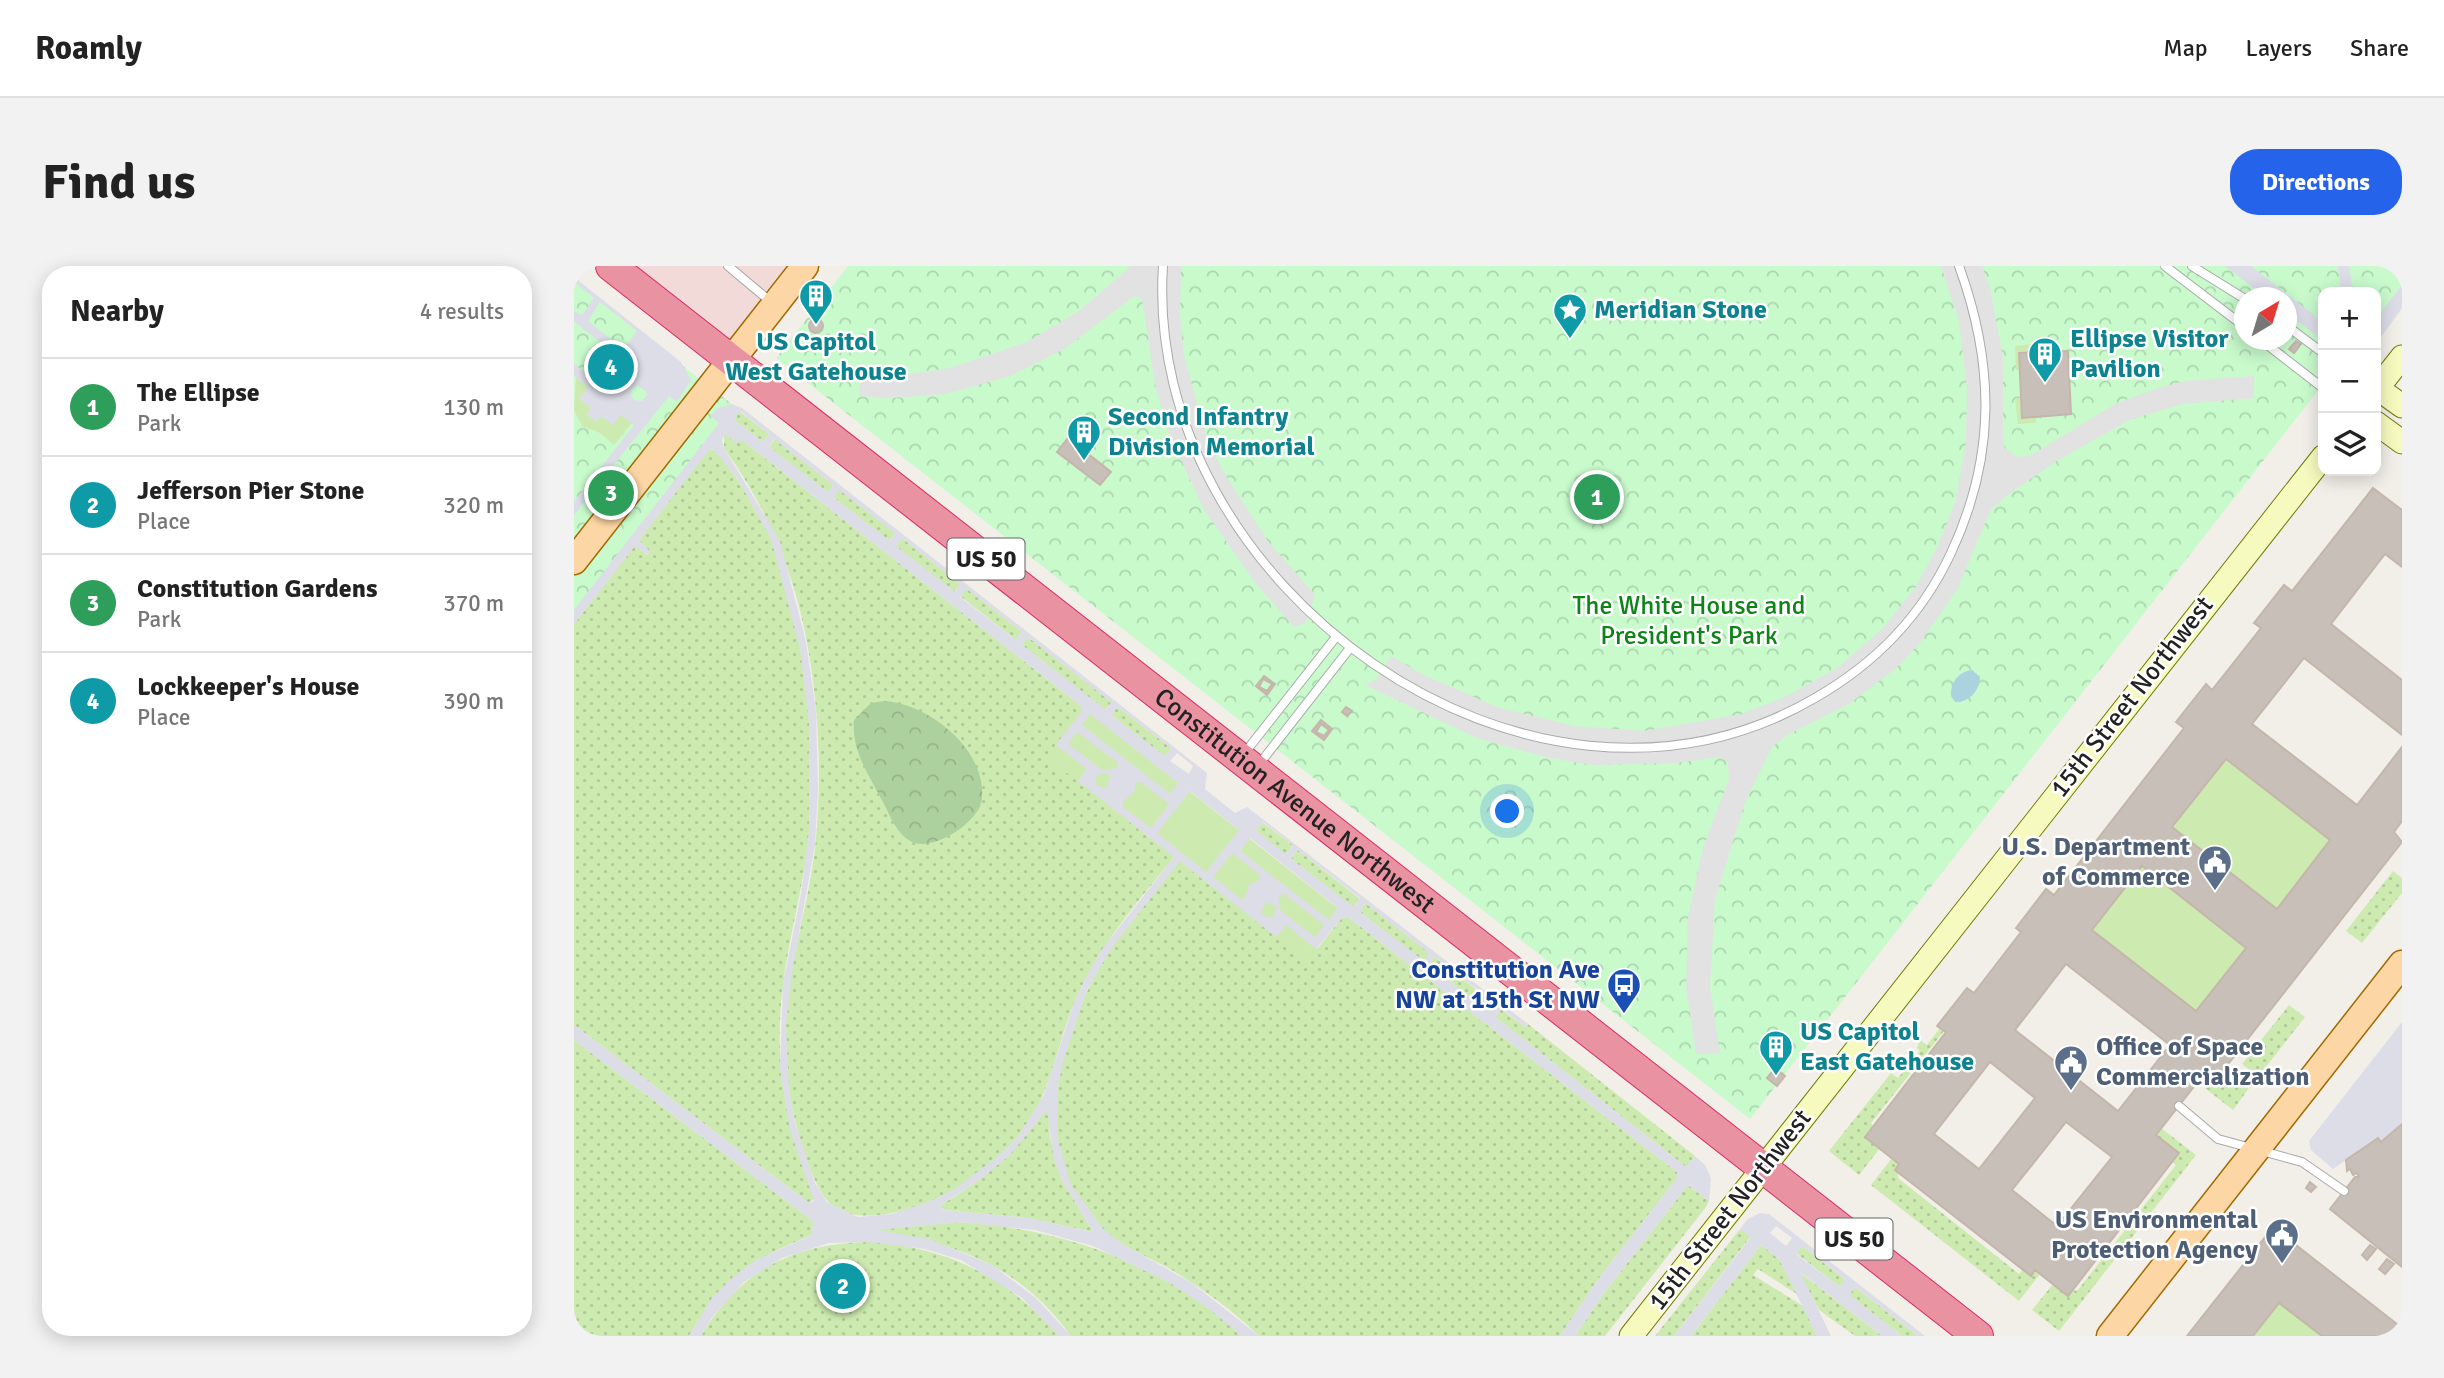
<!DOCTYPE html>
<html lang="en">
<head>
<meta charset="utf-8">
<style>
	body { margin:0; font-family:Signika,sans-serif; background:#f2f2f2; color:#222 }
	.controls { position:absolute; right:21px; top:21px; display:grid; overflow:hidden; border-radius:14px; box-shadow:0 4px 18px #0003 }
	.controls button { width:63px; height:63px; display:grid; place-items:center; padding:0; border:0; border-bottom:2px solid #e0e0e0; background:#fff; color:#222; font:35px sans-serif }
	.compass { position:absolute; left:1660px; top:21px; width:63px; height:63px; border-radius:50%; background:#fff; box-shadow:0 4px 18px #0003; rotate:38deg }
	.you { position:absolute; left:934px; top:546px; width:24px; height:24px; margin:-18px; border:5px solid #fff; border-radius:50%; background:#1a73e8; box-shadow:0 0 0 10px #1a73e833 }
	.badge { display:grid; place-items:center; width:46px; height:46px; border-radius:50%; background:#2563eb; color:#fff; font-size:23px; font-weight:700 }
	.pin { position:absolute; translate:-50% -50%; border:4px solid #fff; box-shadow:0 2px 7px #0006 }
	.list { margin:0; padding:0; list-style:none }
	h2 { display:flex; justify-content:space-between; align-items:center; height:91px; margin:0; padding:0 28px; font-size:30px }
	h2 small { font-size:23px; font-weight:400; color:#767676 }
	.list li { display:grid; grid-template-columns:46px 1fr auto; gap:21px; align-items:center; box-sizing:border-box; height:98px; padding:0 28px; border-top:2px solid #e0e0e0 }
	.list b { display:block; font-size:26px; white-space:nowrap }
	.list p { margin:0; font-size:23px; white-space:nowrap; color:#767676 }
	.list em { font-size:23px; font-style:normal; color:#767676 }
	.icon { flex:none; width:38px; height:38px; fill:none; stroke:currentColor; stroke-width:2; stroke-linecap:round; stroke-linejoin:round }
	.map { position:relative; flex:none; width:1828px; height:1070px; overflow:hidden; border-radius:28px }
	header { display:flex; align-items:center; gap:42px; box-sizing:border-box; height:98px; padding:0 35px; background:#fff; border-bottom:2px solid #e0e0e0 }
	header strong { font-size:33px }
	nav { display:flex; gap:38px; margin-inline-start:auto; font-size:24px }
	.intro { display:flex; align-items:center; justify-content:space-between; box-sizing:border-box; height:168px; padding:0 42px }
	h1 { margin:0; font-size:49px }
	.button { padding:18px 32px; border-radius:28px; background:#2563eb; color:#fff; font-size:24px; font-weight:700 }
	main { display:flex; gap:42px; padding:0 42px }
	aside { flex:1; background:#fff; border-radius:28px; box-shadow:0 4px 18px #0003 }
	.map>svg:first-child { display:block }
	.commercial { fill:#f2dad9 }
	.grass { fill:url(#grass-dots) }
	.forest { fill:url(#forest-crowns) }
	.park { fill:url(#park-crowns); fill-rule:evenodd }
	.garden { fill:#cdebb0 }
	.parking { fill:#e2e2e2 }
	.plaza { fill:#dddde8; fill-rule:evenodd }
	.water { fill:#aad3df }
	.building { fill:#c7bfb8; stroke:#c4b6ab; stroke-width:2; fill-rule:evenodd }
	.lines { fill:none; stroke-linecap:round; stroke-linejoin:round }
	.lane-casing { stroke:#a9a9a9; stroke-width:10 }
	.secondary-casing { stroke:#707d05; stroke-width:25 }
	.primary-casing { stroke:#a06b00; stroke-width:29 }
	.highway-casing { stroke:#dc2a67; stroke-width:32 }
	.lane { stroke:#fff; stroke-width:8 }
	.secondary { stroke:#f7fabf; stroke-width:23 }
	.primary { stroke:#fcd6a4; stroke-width:26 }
	.highway { stroke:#e892a2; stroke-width:30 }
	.labels { text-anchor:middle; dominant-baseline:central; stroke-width:5; stroke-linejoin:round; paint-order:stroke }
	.shield { fill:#fff; stroke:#646464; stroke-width:2 }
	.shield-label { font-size:24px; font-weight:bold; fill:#222 }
	.culture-label { font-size:26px; font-weight:bold; fill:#0d838f; stroke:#fff; text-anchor:start }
	.park-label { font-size:26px; fill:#0c8416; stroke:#fff }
	.street-label { font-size:26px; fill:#222; stroke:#fff }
	.service-label { font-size:26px; font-weight:bold; fill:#4e5e75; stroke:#fff; text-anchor:end }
	.transit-label { font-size:26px; font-weight:bold; fill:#164399; stroke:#fff; text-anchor:end }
</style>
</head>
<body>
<header>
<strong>Roamly</strong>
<nav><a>Map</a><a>Layers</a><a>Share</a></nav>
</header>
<div class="intro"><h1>Find us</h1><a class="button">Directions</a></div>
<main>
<aside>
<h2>Nearby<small>4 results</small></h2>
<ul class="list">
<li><span class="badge" style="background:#2e9e5b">1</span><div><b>The Ellipse</b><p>Park</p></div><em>130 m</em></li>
<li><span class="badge" style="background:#0f9aa8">2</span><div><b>Jefferson Pier Stone</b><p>Place</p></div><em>320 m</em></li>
<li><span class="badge" style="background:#2e9e5b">3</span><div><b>Constitution Gardens</b><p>Park</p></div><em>370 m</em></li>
<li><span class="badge" style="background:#0f9aa8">4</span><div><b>Lockkeeper's House</b><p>Place</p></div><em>390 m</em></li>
</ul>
</aside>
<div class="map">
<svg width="1828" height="1070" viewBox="0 0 1828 1070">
	<defs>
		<pattern id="grass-dots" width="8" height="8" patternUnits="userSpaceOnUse" patternTransform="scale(1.75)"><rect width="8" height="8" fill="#cdebb0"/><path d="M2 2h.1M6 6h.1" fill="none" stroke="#b0c997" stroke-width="1.8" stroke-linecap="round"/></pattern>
		<pattern id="forest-crowns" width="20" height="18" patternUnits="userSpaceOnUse" patternTransform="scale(1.75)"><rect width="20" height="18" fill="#add19e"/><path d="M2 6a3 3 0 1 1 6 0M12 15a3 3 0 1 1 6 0" fill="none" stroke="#95b388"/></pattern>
		<pattern id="park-crowns" width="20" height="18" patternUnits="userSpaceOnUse" patternTransform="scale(1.75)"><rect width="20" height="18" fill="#c8facc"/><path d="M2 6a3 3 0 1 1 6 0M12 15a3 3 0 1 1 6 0" fill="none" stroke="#acd6af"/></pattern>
	</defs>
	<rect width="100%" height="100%" fill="#f2efe9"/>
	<polygon class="commercial" points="37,0 231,0 157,94"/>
	<g class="grass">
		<polygon points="165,145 195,168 189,176 160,154"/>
		<path d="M150 167 168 174 506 439 600 591C564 636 525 679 502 733 481 780 478 833 442 873 407 911 358 944 305 949 260 953 249 937 234 897 211 837 206 770 217 707 225 665 236 624 241 582 246 537 246 488 242 442 233 343 208 263 150 182Z"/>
		<polygon points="201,173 260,219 254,227 195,181"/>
		<path d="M135 183 143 185C163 212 182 240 196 271 231 350 244 482 235 568 230 620 215 669 209 720 199 794 212 863 241 932L235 937 0 759V358L61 279 73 289 76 286 65 274Z"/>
		<polygon points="265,223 322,267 315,275 259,231"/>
		<polygon points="328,272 387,318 380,326 321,280"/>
		<polygon points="392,322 448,366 442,374 386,330"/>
		<polygon points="454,371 538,436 531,444 448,379"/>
		<polygon points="543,440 597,482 591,491 537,449"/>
		<polygon points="688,556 719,579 712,589 682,565"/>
		<polygon points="724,584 786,633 779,641 717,593"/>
		<path d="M605 595 743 683 768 652 774 651 1103 906V912L1025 1012 986 1070H685C658 1044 628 1022 596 1003 574 991 551 982 532 966 453 900 481 777 526 701 548 662 578 629 605 595Z"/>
		<polygon points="1819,605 1828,612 1828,627 1788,677 1772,665"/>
		<polygon points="792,637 856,687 849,696 785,645"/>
		<polygon points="861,691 922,739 916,747 854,698"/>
		<polygon points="1715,739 1731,751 1684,811 1668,798"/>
		<polygon points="927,743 951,761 954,758 1121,890 1112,901 921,751"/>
		<polygon points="1366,762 1370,765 1297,857 1299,860 1291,871 1306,882 1285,909 1255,885 1317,807 1324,812 1346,785 1343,782 1346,774 1353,779"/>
		<path d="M0 774 239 955 238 969C179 992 147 1015 115 1070H0Z"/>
		<polygon points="1655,806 1675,822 1659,844 1623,816 1630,808 1646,817"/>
		<path d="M471 844 474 845 476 871 487 912 519 966 454 952 369 944 368 938C410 914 443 885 471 844Z"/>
		<polygon points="1587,862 1622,889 1485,1065 1458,1044 1479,1018 1503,1025 1602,899 1598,896 1605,887 1582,869"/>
		<polygon points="1318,892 1325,898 1324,912 1445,1008 1449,1003 1461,1004 1466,1008 1445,1035 1297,919"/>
		<polygon points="1114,919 1135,935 1132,941 1031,1070 1001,1070 1030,1027"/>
		<path d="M386 956C491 963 590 998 668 1070H497C445 999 382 977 299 964Z"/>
		<polygon points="1166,963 1177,970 1100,1070 1081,1070"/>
		<path d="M295 976C372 980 435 1012 485 1070H127C166 1004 220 977 295 976Z"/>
		<polygon points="1187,979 1205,993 1224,1029 1184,1003 1179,1009 1229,1040 1243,1070 1117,1070"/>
		<polygon points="1228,980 1272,1014 1266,1021 1222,987"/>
		<polygon points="1224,1005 1308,1070 1281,1070 1245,1044"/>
		<polygon points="1281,1021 1344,1070 1328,1070 1275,1029"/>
	</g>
	<path class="forest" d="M311 435C355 438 412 483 408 532 407 555 360 586 338 576 323 568 317 552 310 538 296 511 277 485 280 454L297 437Z"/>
	<g class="park">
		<path d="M274 0H1828V42L1802 78V26H1749V118L1176 853 202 92ZM1671 32H1713V74H1671Z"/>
		<polygon points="0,15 163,142 0,351"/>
	</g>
	<g class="garden">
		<polygon points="1459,78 1459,86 1446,87 1446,104 1442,104 1441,80"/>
		<polygon points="47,94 58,102 40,125 30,116 36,109 42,114 51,103 44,97"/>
		<polygon points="2,112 14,121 22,155 27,150 47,149 58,157 40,179 26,167 8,160 0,144"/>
		<polygon points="1441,132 1448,132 1448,152 1462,151 1462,157 1444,158"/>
		<polygon points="510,442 770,647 733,695 472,491"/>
		<polygon points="1652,493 1756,574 1703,643 1598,561"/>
		<polygon points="1568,600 1672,682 1622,745 1518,664"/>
		<polygon points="1705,1037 1748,1070 1680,1070"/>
	</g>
	<g class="parking">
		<polygon points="557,0 607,0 606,50 610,89 631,167 649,205 693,274 741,329 731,357 720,361 682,318 629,242 594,165 582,124 568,32 560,30 492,82 436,110 372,128 319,132 285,130 286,107 330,109 376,102 453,76 505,45"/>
		<polygon points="1367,0 1408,0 1416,22 1429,91 1429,174 1431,182 1443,191 1457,189 1543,137 1587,121 1611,115 1680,110 1680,132 1608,138 1555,154 1481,196 1432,230 1416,245 1384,322 1346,377 1321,403 1275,438 1215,468 1198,481 1172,534 1141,633 1136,721 1146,787 1122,788 1112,722 1114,651 1129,582 1155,513 1154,496 1145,491 1102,497 1019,499 975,492 903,472 791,419 803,413 817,390 850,409 923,441 1000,460 1070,465 1168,448 1213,430 1263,402 1309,362 1341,322 1364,280 1381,236 1392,176 1393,124 1385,55"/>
	</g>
	<g class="plaza">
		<polygon points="1651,0 1677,0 1749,56 1749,74 1713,48 1713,32 1691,31"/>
		<polygon points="1764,0 1775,0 1779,26 1767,26"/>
		<path d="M0 11 107 96 117 114 103 136 95 130 0 249V236L60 159 47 149 39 159 27 150 22 156 12 148 17 142 5 133 14 121 0 110V98L20 113 28 104 36 109 31 117 40 125 58 103 0 55V45L8 49 20 32 0 16ZM26 36 63 65 49 83 14 55ZM65 119 74 128 68 135 60 134 57 129 58 123Z"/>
		<polygon points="1828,19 1828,42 1802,78 1802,53"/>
		<path d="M157 138 168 142 633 507 631 523 661 547 673 541 954 758 951 761 928 743 921 751 1112 901 1121 890 1131 899 1137 912 1135 935 1114 919 1030 1027 1001 1070H986L1025 1012 1102 913 1103 906 774 651 768 652 742 683 712 659 702 671 606 595 539 680 513 724 489 796 484 821 483 871 497 919 530 964 552 980 618 1017 685 1070H668L634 1042 596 1017 519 980 461 964 386 956 302 964 355 973 418 999 462 1032 497 1070H485L448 1032 387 994 351 983 295 976 255 977 208 992 170 1016 139 1050 127 1070H115L138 1032 159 1011 182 994 238 969 239 955 0 774V759L235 937 240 935 216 864 206 802 209 717 227 628 235 566V457L226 382 197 273 163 212 139 183 135 184 65 274 76 286 74 289 61 280 0 358V344L145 157 137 150 142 143ZM166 145 195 168 189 176 160 154ZM151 168 163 177 168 174 506 439 508 445 482 479 513 503 504 515 600 591 529 682 514 707 500 737 470 829 444 871 423 891 382 922 360 934 318 948 284 951 253 936 241 917 221 857 215 823 212 760 218 706 241 579 244 523 242 444 232 376 206 275 150 182 148 174ZM200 173 259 219 254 226 195 181ZM265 224 321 267 316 275 260 232ZM328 272 386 318 381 326 322 280ZM393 323 448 366 442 374 386 331ZM454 371 537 436 532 444 448 379ZM544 441 597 482 591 490 537 449ZM516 448 604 517 596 528 508 459ZM503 466 543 496 544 502 528 504 494 478ZM603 487 619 500 615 508 596 495ZM526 507H531L537 511 532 522 522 519V511ZM567 516 595 538 577 562 549 541V536L561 524V517ZM616 525 665 564 632 606 583 567ZM689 556 719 579 712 588 682 565ZM676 572 764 642 755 654 666 585ZM724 584 786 632 780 641 717 593ZM658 587 686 609V614L675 619 671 632 667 633 639 611ZM710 628 750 659 741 671 706 644 705 629ZM692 636 703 641 698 652 690 650 687 646ZM791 637 855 687 850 695 786 646ZM861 691 922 738 916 746 855 699ZM473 844 480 893 487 912 519 966 454 952 368 944V938L404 915 435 890Z"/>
		<polygon points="1828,756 1828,858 1807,876 1804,872 1759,903 1737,884 1735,875"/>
		<path d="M1186 947 1195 948 1351 1070H1344L1281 1021 1275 1029 1328 1070H1308L1226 1006 1257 1070H1243L1205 993 1187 979 1117 1070H1100L1177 971 1166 963 1174 953ZM1202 960 1218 972 1212 980 1196 967ZM1228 980 1271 1013 1266 1021 1222 988Z"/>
	</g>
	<path class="water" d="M1398 404 1406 411C1405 425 1396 436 1381 436L1377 430C1376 417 1384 406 1398 404Z"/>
	<g class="building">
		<circle cx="242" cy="60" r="7"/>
		<polygon points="1722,75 1727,78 1720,87 1715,83"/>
		<polygon points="1494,85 1497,148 1448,152 1445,87"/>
		<polygon points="32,88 51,103 42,114 23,100"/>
		<polygon points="494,172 537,206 526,219 483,186"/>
		<path d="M1799 222 1828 244V301L1811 288 1757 358 1828 414V469L1730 392 1678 458 1783 539 1828 481V555L1820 566 1828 576 1640 816 1630 808 1582 869 1605 887 1494 1030 1461 1004 1457 1010 1321 904 1325 898 1291 871 1372 766 1363 760 1393 722 1400 727 1447 666 1442 662 1472 623 1480 629 1610 462 1602 456 1632 418 1638 424 1687 362 1680 357 1710 319 1718 325ZM1652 493 1756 574 1703 643 1598 561ZM1568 600 1672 682 1622 745 1518 664ZM1492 698 1596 779 1544 845 1441 764ZM1416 796 1461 832 1405 903 1360 868ZM1492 856 1538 891 1483 960 1438 924Z"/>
		<path d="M690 410 701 418 693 429 682 420ZM689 413 698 418 693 425 685 421Z"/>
		<polygon points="772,441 778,445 773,450 768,446"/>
		<path d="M747 454 758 463 750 474 738 465ZM747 458 755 464 750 470 742 466Z"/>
		<polygon points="1201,802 1211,810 1203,820 1193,812"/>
		<polygon points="1828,858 1828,1001 1756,943 1781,911 1785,911 1783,907 1779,909 1776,903 1773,905 1772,894 1804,872 1807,876"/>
		<polygon points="1736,916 1742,921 1737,926 1732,922"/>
		<polygon points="1699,961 1828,1062 1828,1070 1748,1070 1705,1037 1679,1070 1613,1070"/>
		<polygon points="1796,979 1802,983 1793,994 1788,989"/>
		<polygon points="1813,993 1820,998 1811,1008 1805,1003"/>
	</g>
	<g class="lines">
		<g class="lane-casing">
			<g id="lane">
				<polyline points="154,0 197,36"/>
				<path d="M589 0C568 318 954 599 1241 432 1302 397 1347 351 1377 287 1422 191 1421 99 1385 0"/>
				<polyline points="1591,0 1671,61"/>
				<polyline points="1618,0 1671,33"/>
				<polyline points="1713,60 1749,87"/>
				<polyline points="1687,74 1749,122"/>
				<polyline points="669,489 762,371"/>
				<polyline points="683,501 776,382"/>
				<polyline points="1605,840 1644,873 1728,896 1770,925"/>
			</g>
		</g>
		<g class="secondary-casing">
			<g id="secondary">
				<polyline points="1803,122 1828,140"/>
				<polyline points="1802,124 1828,91"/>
				<polyline points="1802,157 1828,176"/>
				<polyline points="1057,1070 1749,191"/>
			</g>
		</g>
		<g class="primary-casing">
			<g id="primary">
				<polyline points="0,295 231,0"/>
				<polyline points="1536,1070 1828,698"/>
			</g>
		</g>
		<g class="highway-casing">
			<g id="highway">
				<path id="s1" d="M37 0 1404 1070"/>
			</g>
		</g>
		<use href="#lane" class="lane"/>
		<use href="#secondary" class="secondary"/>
		<use href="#primary" class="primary"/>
		<use href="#highway" class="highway"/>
	</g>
	<defs>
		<g id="building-pin" transform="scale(1.75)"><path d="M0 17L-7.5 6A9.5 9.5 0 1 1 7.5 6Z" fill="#0f9aa8" stroke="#fff"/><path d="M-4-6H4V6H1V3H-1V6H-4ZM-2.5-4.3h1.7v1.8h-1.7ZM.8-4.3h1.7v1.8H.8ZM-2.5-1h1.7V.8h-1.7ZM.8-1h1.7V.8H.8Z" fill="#fff"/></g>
		<g id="sight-pin" transform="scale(1.75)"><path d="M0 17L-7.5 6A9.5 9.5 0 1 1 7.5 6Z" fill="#0f9aa8" stroke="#fff"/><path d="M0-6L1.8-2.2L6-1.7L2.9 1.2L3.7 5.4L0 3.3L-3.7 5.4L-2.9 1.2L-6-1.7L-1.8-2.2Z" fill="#fff"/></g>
		<g id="civic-pin" transform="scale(1.75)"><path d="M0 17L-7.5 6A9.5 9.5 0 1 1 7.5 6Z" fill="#5c6f8a" stroke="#fff"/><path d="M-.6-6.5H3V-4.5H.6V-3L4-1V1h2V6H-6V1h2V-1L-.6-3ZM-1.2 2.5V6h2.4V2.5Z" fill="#fff"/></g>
		<g id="bus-pin" transform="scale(1.75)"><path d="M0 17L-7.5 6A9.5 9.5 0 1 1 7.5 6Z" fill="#1a4fb4" stroke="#fff"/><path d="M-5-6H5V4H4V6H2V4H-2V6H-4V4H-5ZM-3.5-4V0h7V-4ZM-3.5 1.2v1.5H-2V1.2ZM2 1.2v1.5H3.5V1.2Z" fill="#fff"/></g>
	</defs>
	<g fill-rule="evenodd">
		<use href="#building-pin" x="242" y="30"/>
		<use href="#sight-pin" x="996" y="44"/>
		<use href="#building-pin" x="1471" y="88"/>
		<use href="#building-pin" x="510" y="166"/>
		<use href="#civic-pin" x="1641" y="596"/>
		<use href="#bus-pin" x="1050" y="719"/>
		<use href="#building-pin" x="1202" y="781"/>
		<use href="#civic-pin" x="1497" y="796"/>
		<use href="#civic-pin" x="1708" y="969"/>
	</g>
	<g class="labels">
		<g class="shield">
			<rect x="373.5" y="272.5" width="77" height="41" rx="5"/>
			<rect x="1241.5" y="952.5" width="77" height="41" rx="5"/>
		</g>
		<g class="shield-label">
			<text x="412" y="293">US 50</text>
			<text x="1280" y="973">US 50</text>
		</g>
		<g class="culture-label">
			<text x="1020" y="44">Meridian Stone</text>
			<text x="1496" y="73">Ellipse Visitor<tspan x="1496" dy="30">Pavilion</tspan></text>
			<text x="242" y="76" text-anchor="middle">US Capitol<tspan x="242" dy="30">West Gatehouse</tspan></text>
			<text x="534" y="151">Second Infantry<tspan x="534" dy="30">Division Memorial</tspan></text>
			<text x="1226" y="766">US Capitol<tspan x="1226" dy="30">East Gatehouse</tspan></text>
		</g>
		<g class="park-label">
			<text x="1115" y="340">The White House and<tspan x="1115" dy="30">President's Park</tspan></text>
		</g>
		<g class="street-label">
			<text transform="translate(1558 431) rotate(-52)">15th Street Northwest</text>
			<text stroke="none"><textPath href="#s1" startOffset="868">Constitution Avenue Northwest</textPath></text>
			<text transform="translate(1156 944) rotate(-52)">15th Street Northwest</text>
		</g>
		<g class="service-label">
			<text x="1616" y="581">U.S. Department<tspan x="1616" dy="30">of Commerce</tspan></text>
			<text x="1522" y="781" text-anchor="start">Office of Space<tspan x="1522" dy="30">Commercialization</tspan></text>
			<text x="1684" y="954">US Environmental<tspan x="1684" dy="30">Protection Agency</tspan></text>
		</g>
		<g class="transit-label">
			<text x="1026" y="704">Constitution Ave<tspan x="1026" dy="30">NW at 15th St NW</tspan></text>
		</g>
	</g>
</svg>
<div class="controls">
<button>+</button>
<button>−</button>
<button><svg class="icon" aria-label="layers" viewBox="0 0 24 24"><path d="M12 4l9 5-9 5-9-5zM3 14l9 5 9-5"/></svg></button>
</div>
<svg class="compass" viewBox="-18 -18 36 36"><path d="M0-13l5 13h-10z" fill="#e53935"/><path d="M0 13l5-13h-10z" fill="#767676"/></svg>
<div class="you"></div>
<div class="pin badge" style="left:1023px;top:231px;background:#2e9e5b">1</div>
<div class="pin badge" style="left:269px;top:1020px;background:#0f9aa8">2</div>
<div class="pin badge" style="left:37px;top:227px;background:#2e9e5b">3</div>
<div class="pin badge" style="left:37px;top:101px;background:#0f9aa8">4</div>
</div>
</main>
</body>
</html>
